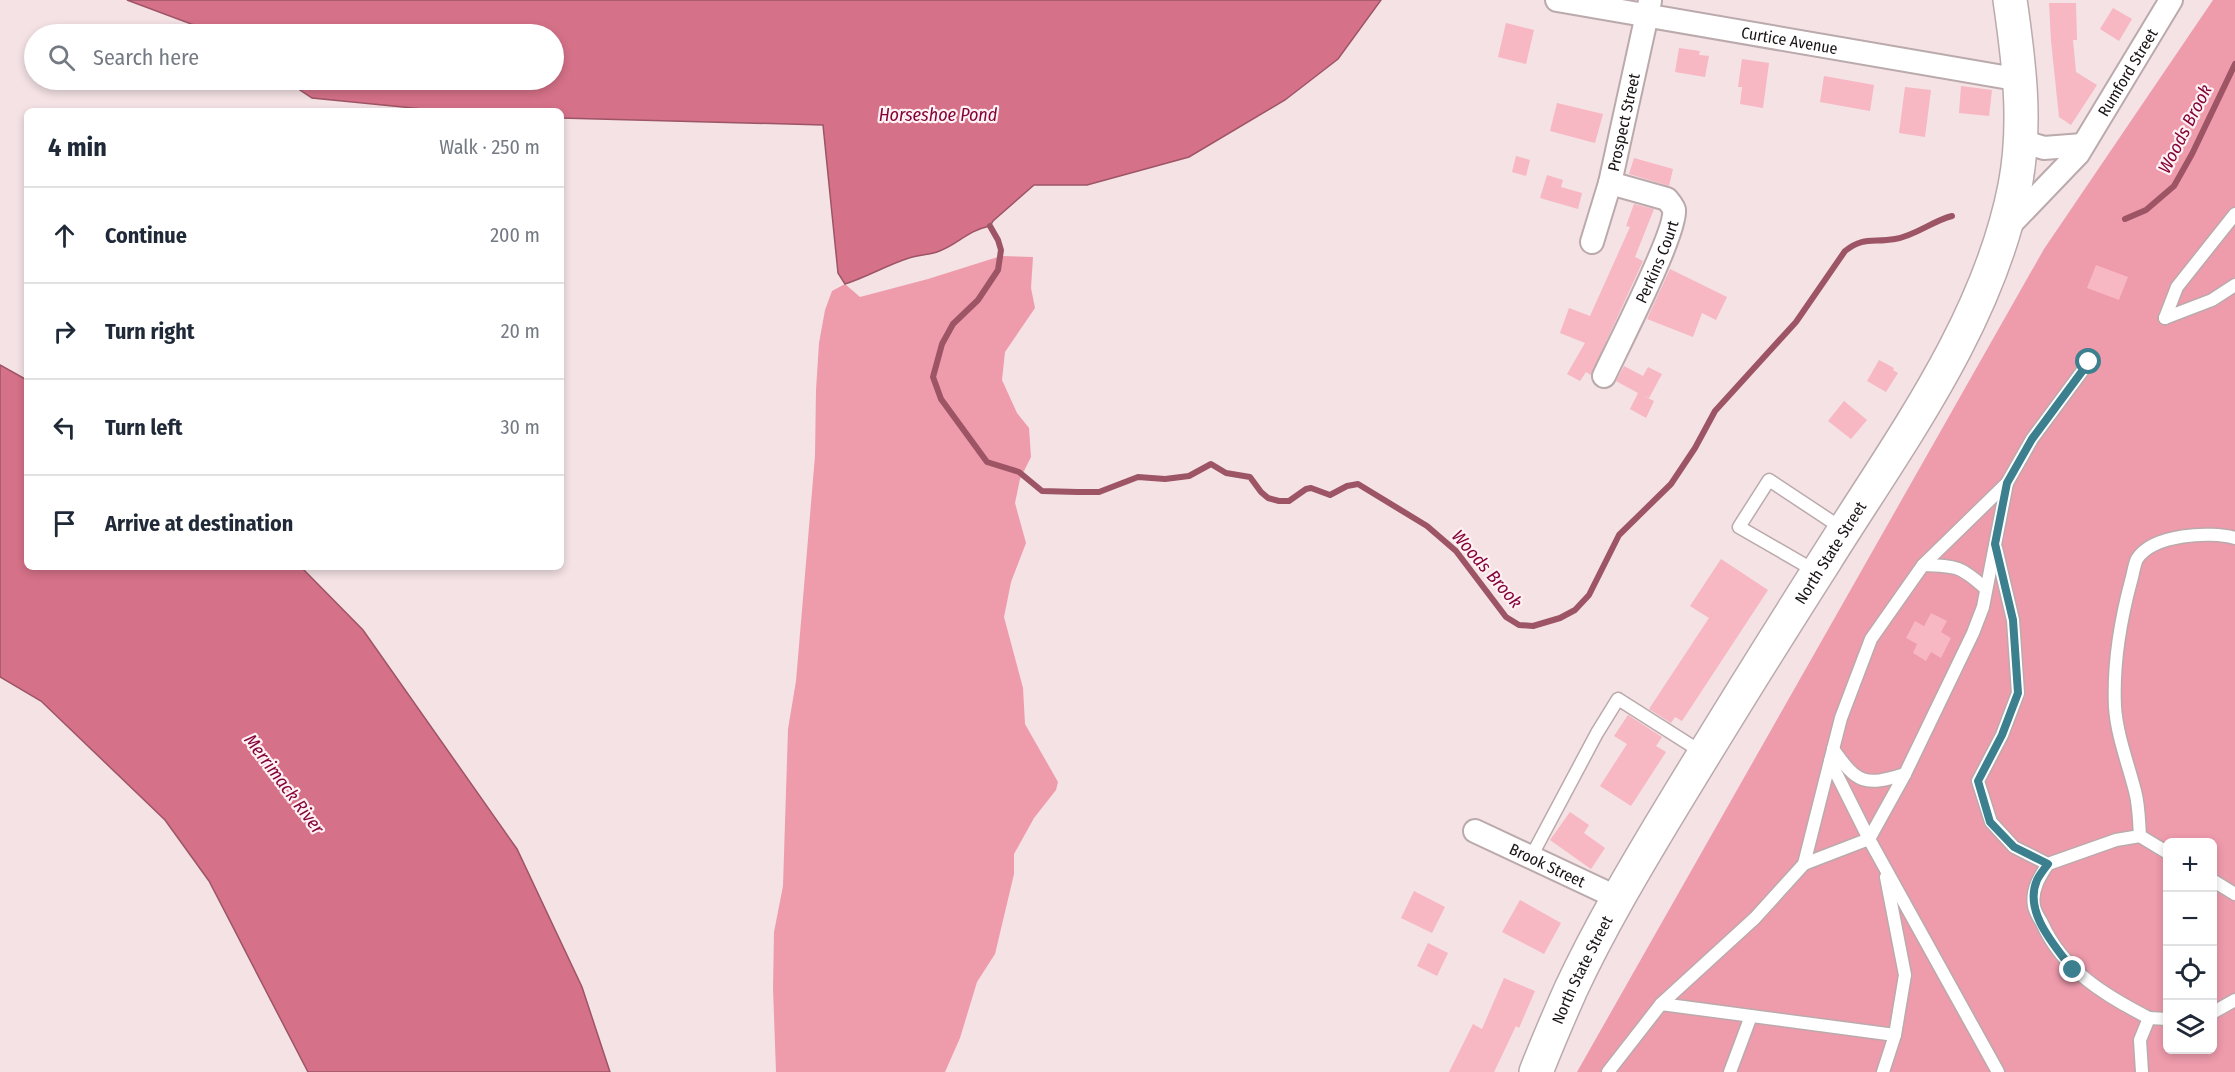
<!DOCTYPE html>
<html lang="en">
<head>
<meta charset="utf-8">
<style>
	body { margin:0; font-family:"Fira Sans Condensed",sans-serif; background:#f6f6f7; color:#1f2937 }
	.controls { position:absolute; right:18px; bottom:18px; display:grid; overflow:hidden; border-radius:9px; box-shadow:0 3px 9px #0003 }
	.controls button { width:54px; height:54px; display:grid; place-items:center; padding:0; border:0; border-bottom:2px solid #e0e1e3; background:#fff; color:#1f2937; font:30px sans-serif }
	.stop { position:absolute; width:18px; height:18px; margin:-14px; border:4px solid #3c7f8f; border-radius:50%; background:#fff }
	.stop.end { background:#3c7f8f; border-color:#fff; box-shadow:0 2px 6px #0008 }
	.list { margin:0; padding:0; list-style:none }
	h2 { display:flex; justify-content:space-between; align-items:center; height:78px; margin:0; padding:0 24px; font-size:26px }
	h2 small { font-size:20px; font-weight:400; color:#747a83 }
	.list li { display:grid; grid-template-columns:39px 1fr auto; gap:18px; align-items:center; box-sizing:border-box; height:96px; padding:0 24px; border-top:2px solid #e0e1e3 }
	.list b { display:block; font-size:22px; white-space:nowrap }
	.list em { font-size:20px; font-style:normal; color:#747a83 }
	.icon { flex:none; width:33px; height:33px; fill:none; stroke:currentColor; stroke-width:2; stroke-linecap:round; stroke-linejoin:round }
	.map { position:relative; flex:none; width:2235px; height:1072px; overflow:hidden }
	.search { position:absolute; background:#fff; box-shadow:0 3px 9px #0003; left:24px; top:24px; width:540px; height:66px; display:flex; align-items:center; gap:15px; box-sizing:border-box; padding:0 21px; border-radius:33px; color:#747a83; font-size:22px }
	.panel { position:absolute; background:#fff; box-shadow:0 3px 9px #0003; left:24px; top:108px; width:540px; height:462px; border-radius:9px }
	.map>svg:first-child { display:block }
	.green { fill:#ee9bac; fill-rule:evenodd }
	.water { fill:#d57188; stroke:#9d5566; stroke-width:1.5 }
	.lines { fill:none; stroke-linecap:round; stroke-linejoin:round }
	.stream { stroke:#9d5566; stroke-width:6 }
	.building { fill:#f7b7c3 }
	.service-casing { stroke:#bbaaac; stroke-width:15 }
	.minor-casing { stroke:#bbaaac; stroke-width:26 }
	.primary-casing { stroke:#bbaaac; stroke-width:36 }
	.service { stroke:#fff; stroke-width:12 }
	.minor { stroke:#fff; stroke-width:22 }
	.primary { stroke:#fff; stroke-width:33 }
	.route { stroke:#3c7f8f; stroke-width:8 }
	.labels { text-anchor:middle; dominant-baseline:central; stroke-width:4.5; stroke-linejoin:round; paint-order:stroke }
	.street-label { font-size:16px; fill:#1a1415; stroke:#fff0f2 }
	.water-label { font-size:18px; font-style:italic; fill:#840339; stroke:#fff0f2 }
</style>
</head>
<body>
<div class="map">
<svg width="2235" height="1072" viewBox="0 0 2235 1072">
	<rect width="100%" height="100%" fill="#f4e2e5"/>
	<g class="green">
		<path d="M2213 0H2235V1072H1577L2044 249ZM2168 842H2212V1050H2168Z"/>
		<polygon points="1001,256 1033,257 1031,288 1035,308 1005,352 1002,380 1017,413 1029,428 1031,457 1020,479 1015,503 1026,543 1011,582 1004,617 1023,688 1025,724 1058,782 1056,790 1034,818 1014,854 1014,874 995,954 977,982 960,1038 945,1072 776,1072 773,988 774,932 783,886 788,729 796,681 815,456 816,390 819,343 825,310 832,291 845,284 860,297 928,279"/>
	</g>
	<g class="water">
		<path d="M127 0H1381L1338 59 1285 100 1189 157 1087 185H1034L993 221 990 226C966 231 958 245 937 252 928 255 918 255 909 258 887 265 867 277 845 284L838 273 823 125 561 118V111H443L312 98 285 80H554V34H218Z"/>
		<polygon points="0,365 27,380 27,567 301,567 363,630 517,849 582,987 610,1072 308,1072 209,881 165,820 41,701 0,677"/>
	</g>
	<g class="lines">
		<g class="stream">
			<polyline points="2125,219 2146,210 2174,186 2192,154 2235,64"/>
			<path d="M990 226 998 240 1001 250 998 270 978 300 953 324 942 344 933 377 941 399 987 462 1019 472 1042 491 1077 492H1099L1138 477 1165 479 1189 476 1211 464 1226 473 1250 477 1261 492 1268 498 1279 501H1289L1306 489 1311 488 1330 495 1347 486 1358 484 1427 526 1456 551 1506 617 1519 625 1533 626 1560 618 1575 610 1589 595 1619 535 1671 484 1695 448 1715 411 1796 322 1845 251C1864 236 1873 243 1895 239 1915 236 1932 221 1952 216"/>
		</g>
	</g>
	<g class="building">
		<polygon points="2049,3 2076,3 2077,40 2073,40 2076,72 2097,85 2071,125 2059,117 2051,41"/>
		<polygon points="2113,8 2132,19 2119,41 2100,29"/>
		<polygon points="1506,23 1534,30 1526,64 1498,57"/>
		<polygon points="1679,48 1700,51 1699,55 1709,56 1705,77 1675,72"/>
		<polygon points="1742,59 1769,63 1763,108 1740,104 1742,87 1738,87"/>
		<polygon points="1824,76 1874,85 1870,111 1820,102"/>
		<polygon points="1961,86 1992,90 1989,116 1959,113"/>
		<polygon points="1905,87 1931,90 1925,137 1899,133"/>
		<polygon points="1557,103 1603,114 1595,143 1550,131"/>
		<polygon points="1516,156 1530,160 1526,176 1512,172"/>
		<polygon points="1634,158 1673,169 1669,186 1629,174"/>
		<polygon points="1547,175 1563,180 1561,187 1582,193 1578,209 1540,198"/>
		<polygon points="1634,204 1654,209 1635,257 1643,261 1591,375 1586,372 1580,381 1567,374 1585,343 1560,333 1569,308 1590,316 1630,227 1626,226"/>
		<polygon points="2096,265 2128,277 2119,300 2087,288"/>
		<polygon points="1670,269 1727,297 1716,320 1702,313 1693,337 1647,319"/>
		<polygon points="1879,360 1894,368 1893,370 1898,373 1886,392 1867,381"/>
		<polygon points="1624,366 1643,376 1648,367 1662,374 1649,398 1642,395 1654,401 1646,418 1630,409 1638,393 1616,381"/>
		<polygon points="1844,401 1867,420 1851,439 1828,421"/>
		<polygon points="1721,559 1768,590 1682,721 1675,717 1671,723 1649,709 1709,618 1690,606"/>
		<polygon points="1931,613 1947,621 1941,632 1951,638 1941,658 1931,652 1926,661 1913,653 1917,644 1906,638 1915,621 1924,626"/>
		<polygon points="1628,715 1662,737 1656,746 1666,752 1631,806 1600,786 1627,744 1614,736"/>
		<polygon points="1570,812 1589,825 1584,833 1605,848 1591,869 1550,840"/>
		<polygon points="1414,891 1445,907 1432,933 1401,918"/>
		<polygon points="1520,900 1561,923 1544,954 1502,932"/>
		<polygon points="1428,943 1448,953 1437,976 1417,966"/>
		<polygon points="1504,978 1535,991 1519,1028 1516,1026 1494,1072 1449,1072 1473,1024 1482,1029"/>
	</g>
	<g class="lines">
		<g class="service-casing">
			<g id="service">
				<polyline points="2165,318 2177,287 2235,214"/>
				<polyline points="2165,318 2212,300 2235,285"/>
				<polyline points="1996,548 2013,620 2018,693 2002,735 1978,781 1991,822 2014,847 2048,864 2116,840 2140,836 2168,853"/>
				<path d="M1923 565C1957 566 1961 566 1986 589"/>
				<polyline points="1817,572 1739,527 1769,480 1843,529"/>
				<path d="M1833 749C1857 783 1864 787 1905 774"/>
				<path d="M2140 836C2139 822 2139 805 2135 791 2128 763 2117 736 2115 707 2113 665 2120 622 2131 581 2133 575 2134 565 2137 559 2153 534 2210 531 2235 538"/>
				<polyline points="1531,857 1597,733 1618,699 1703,753"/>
				<polyline points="1804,864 1830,761"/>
				<path d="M2048 864C2040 876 2031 890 2034 906 2035 912 2039 918 2042 923 2063 970 2104 995 2149 1018"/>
				<polyline points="2212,880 2235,894"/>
				<polyline points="1661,1004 1895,1035 1905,975 1886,877"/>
				<polyline points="2212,1013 2235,1000"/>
				<polyline points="1608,1072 1661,1004 1755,918 1804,864 1869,839 1830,761 1841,718 1871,639 1923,565 2007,483 2032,439 2089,362"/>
				<polyline points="1730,1072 1751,1016"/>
				<polyline points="1883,1072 1895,1035"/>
				<polyline points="1998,1072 1869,839 1905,774 1973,633 1983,607 2007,483"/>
				<polyline points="2142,1072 2140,1040 2149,1018 2168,1019"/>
			</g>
		</g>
		<g class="minor-casing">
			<g id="minor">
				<path id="s1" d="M1557 0 2021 80"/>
				<polyline points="2021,141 2044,148 2083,145"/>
				<path id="s2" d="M2005 230 2078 154 2171 0"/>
				<path id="s3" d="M1592 242 1610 183 1650 1"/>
				<path id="s4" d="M1604 376C1616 350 1677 232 1674 210 1673 206 1669 202 1667 199L1610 183"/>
				<path id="s5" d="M1475 831 1618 898"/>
			</g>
		</g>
		<g class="primary-casing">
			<g id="primary">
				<path id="s6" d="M1536 1072C1547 1044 1559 1016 1571 989 1600 927 1635 868 1670 810 1721 726 1773 642 1826 559 1899 442 1988 324 2015 186 2027 124 2019 62 2010 0"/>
			</g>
		</g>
		<use href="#service" class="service"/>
		<use href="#minor" class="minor"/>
		<use href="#primary" class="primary"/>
	</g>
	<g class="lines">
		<path class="route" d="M2073 970C2055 946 2023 912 2037 880 2040 874 2044 869 2048 864L2014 847 1990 822 1978 781 2002 735 2018 693 2013 620 1995 544 2007 483 2032 439 2089 362"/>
	</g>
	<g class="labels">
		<g class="street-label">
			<text stroke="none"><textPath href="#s1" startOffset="236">Curtice Avenue</textPath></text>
			<text stroke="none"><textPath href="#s2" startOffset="201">Rumford Street</textPath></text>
			<text stroke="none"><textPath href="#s3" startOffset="124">Prospect Street</textPath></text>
			<text stroke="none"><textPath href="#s4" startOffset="126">Perkins Court</textPath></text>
			<text stroke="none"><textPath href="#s6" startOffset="598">North State Street</textPath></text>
			<text stroke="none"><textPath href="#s5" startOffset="80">Brook Street</textPath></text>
			<text stroke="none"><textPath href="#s6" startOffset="112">North State Street</textPath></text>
		</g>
		<g class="water-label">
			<text x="938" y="115">Horseshoe Pond</text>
			<text transform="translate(2185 129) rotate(-63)">Woods Brook</text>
			<text transform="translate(1487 569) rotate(49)">Woods Brook</text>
			<text transform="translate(284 784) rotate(53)">Merrimack River</text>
		</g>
	</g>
</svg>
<div class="controls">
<button>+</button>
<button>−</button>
<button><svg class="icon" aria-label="locate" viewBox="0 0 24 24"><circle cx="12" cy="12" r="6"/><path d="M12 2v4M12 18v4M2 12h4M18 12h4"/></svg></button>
<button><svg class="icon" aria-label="layers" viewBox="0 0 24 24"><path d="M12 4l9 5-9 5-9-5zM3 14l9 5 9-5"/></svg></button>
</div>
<div class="stop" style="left:2089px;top:362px"></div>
<div class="stop end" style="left:2073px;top:970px"></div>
<div class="search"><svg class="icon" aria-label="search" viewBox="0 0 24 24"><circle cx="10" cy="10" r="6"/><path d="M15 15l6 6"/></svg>Search here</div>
<section class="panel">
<h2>4 min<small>Walk · 250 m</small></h2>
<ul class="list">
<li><svg class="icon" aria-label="ahead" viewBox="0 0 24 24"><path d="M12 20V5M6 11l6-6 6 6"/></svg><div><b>Continue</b></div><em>200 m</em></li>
<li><svg class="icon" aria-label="right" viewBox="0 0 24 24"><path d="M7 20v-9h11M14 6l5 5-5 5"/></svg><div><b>Turn right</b></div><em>20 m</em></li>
<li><svg class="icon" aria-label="left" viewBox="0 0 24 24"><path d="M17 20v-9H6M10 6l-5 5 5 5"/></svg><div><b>Turn left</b></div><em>30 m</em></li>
<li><svg class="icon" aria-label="arrive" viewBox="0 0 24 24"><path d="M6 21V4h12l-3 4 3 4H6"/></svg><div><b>Arrive at destination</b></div></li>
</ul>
</section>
</div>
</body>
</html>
